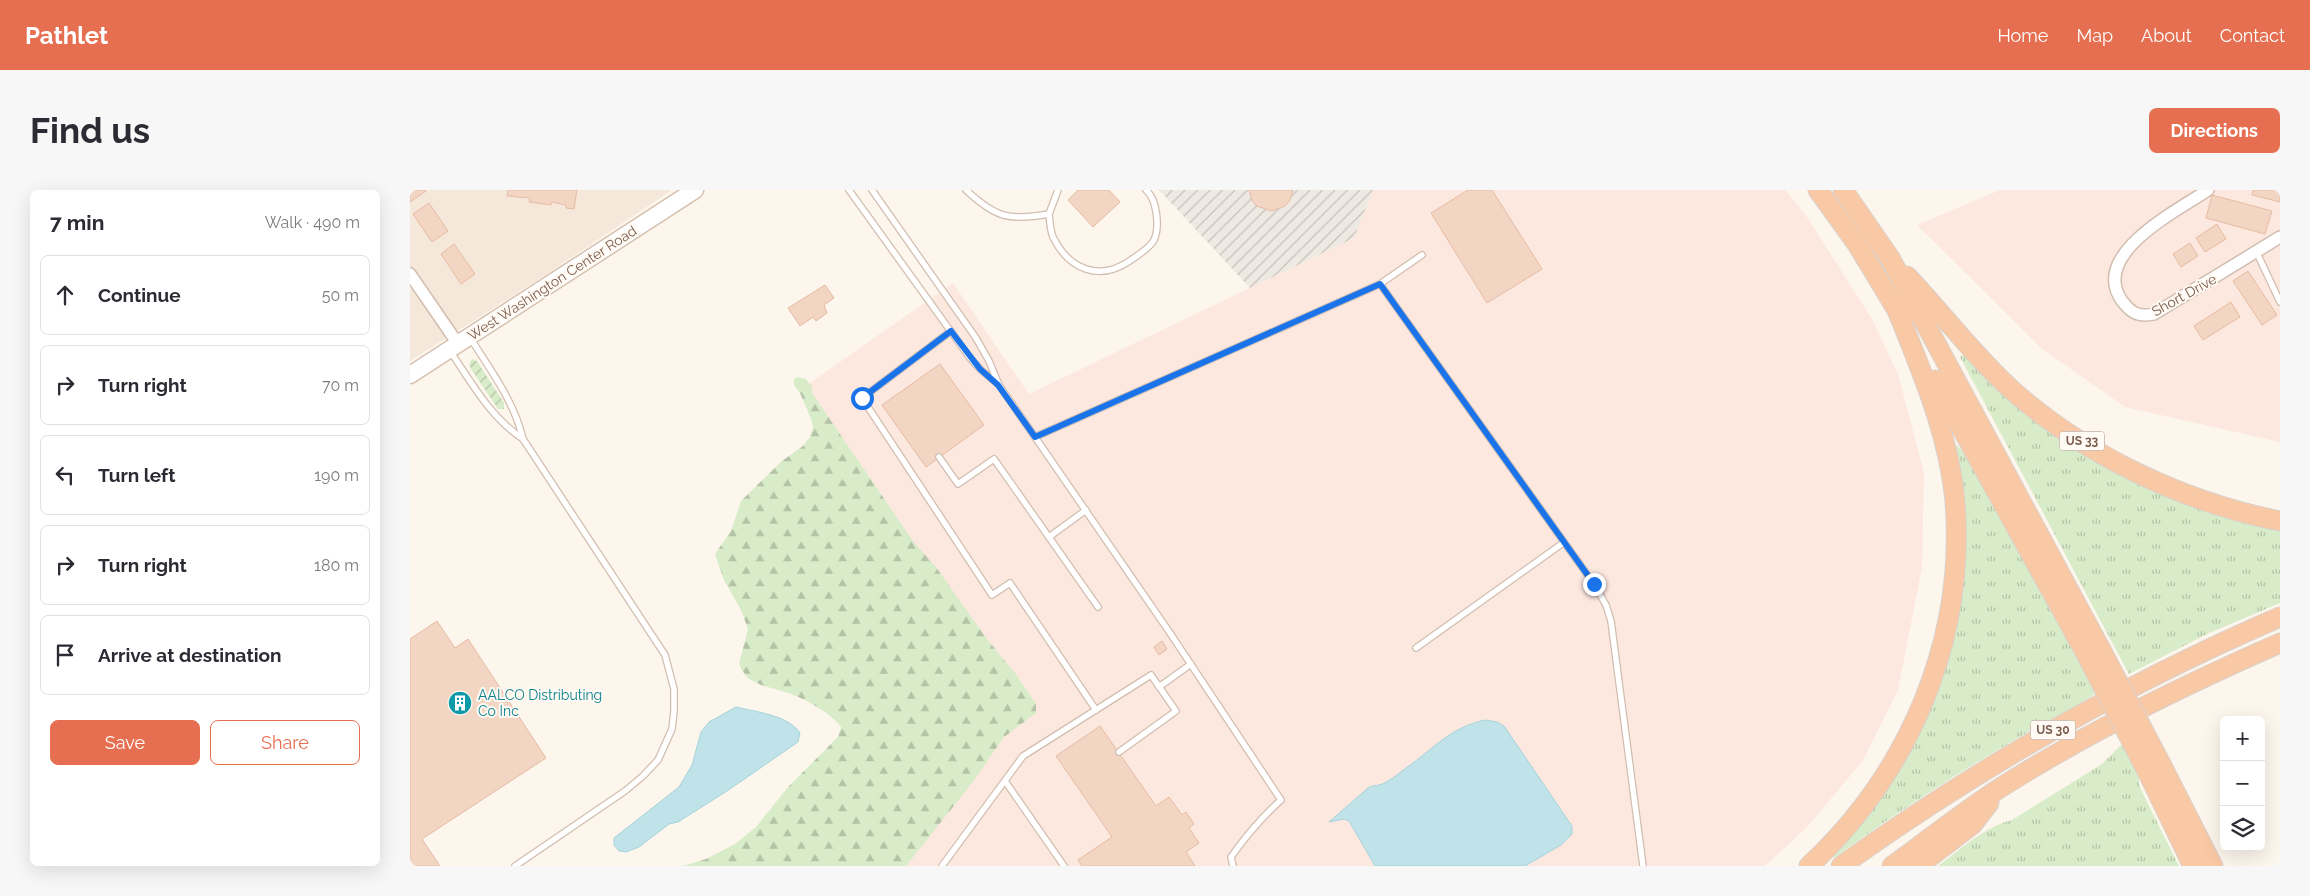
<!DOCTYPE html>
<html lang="en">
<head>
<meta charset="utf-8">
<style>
	body { margin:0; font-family:Raleway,sans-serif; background:#f7f7f7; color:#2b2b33 }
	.controls { position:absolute; right:15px; bottom:15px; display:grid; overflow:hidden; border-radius:8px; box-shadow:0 5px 20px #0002 }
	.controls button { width:45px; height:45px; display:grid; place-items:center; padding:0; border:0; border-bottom:1px solid #e1e1e2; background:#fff; color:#2b2b33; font:25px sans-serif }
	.stop { position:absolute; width:15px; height:15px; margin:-11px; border:4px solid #1a73e8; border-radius:50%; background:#fff }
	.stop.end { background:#1a73e8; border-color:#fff; box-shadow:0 1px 5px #0008 }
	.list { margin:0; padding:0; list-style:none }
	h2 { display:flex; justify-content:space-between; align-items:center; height:65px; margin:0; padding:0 20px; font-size:21px }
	h2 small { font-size:16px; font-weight:400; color:#7c7c81 }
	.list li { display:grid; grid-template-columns:32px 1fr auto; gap:15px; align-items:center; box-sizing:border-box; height:80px; margin:0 10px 10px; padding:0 10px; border:1px solid #e1e1e2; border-radius:8px }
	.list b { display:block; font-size:19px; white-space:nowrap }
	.list em { font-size:16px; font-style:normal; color:#7c7c81 }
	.actions { display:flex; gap:10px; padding:15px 20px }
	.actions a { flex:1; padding:11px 0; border:1px solid #e76f51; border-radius:8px; text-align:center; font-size:18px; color:#e76f51 }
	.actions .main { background:#e76f51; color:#fff }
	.icon { flex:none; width:28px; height:28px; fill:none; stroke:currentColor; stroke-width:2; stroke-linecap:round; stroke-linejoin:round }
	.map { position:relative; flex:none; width:1870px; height:676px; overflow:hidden; border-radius:8px }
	header { display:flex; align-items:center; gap:30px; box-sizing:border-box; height:70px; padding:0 25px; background:#e76f51; color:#fff }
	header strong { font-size:24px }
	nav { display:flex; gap:28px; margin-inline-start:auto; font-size:18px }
	.intro { display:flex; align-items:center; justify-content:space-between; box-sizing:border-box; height:120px; padding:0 30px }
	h1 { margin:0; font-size:35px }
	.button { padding:12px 22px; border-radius:8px; background:#e76f51; color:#fff; font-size:18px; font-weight:700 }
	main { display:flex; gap:30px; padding:0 30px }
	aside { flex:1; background:#fff; border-radius:8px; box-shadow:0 5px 20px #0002 }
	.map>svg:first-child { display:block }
	.residential { fill:#f5e8da }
	.commercial { fill:#fde8e0 }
	.industrial { fill:url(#industrial-furrows) }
	.grass { fill:url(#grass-tufts) }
	.forest { fill:url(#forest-firs) }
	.garden { fill:url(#garden-furrows) }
	.water { fill:#bfe3e8; stroke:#a5d3da }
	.building { fill:#f3d5c3; stroke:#e6bba3 }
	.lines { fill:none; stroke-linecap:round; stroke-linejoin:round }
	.service-casing { stroke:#d1beb0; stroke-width:8 }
	.minor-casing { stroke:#d1beb0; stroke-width:14 }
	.secondary-casing { stroke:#d6c0b0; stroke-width:19 }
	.trunk-casing { stroke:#dad1cd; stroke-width:21 }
	.service { stroke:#fff; stroke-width:5.5 }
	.minor { stroke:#fff; stroke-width:11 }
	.secondary { stroke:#fff; stroke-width:16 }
	.trunk { stroke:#f9c8a4; stroke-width:19 }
	.trunk-bridge-casing { stroke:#dad1cd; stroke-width:21; stroke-linecap:butt }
	.trunk-bridge { stroke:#f9c8a4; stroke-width:19 }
	.route { stroke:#1a73e8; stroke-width:6 }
	.labels { text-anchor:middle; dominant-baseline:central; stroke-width:4; stroke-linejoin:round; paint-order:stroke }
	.shield { fill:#fffaf3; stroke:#a28b7f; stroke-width:1 }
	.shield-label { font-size:12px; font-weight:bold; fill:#7a5c4d }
	.street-label { font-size:14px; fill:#7a5c4d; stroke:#fffaf3 }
	.culture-label { font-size:14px; fill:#0d838f; stroke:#fffaf3; text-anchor:start }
</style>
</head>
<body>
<header>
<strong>Pathlet</strong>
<nav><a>Home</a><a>Map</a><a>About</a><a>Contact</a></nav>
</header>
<div class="intro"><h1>Find us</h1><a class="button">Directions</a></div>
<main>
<aside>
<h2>7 min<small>Walk · 490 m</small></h2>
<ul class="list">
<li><svg class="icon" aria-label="ahead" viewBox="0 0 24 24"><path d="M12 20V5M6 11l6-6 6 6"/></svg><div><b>Continue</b></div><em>50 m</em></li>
<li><svg class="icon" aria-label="right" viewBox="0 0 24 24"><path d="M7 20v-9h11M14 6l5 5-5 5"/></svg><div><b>Turn right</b></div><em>70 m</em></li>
<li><svg class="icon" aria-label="left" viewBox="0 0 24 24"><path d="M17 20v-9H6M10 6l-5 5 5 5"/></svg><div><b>Turn left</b></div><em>190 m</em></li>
<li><svg class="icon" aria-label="right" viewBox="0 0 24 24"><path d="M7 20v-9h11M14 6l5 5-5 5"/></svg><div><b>Turn right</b></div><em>180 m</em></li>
<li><svg class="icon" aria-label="arrive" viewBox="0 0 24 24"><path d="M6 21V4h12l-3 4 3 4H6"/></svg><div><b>Arrive at destination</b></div></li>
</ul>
<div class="actions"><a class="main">Save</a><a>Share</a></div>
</aside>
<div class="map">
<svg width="1870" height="676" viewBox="0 0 1870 676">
	<defs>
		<pattern id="industrial-furrows" width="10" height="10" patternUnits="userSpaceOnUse" patternTransform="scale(1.25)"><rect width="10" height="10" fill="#efe9e4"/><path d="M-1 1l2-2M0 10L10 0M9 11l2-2" fill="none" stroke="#c7c0bb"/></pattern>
		<pattern id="grass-tufts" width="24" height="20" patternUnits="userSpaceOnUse" patternTransform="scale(1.25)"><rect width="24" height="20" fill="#d8ecc9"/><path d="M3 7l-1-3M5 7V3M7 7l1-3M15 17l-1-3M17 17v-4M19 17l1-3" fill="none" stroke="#b4c2a5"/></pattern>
		<pattern id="forest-firs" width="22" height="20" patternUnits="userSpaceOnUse" patternTransform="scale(1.25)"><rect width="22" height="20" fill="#d8ecc9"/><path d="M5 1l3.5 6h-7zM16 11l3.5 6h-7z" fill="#b4c2a5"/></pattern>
		<pattern id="garden-furrows" width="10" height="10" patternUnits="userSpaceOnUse" patternTransform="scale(1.25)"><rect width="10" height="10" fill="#d8ecc9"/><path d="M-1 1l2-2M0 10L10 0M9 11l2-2" fill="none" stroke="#b4c2a5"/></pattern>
	</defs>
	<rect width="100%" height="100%" fill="#fdf6ec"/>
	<polygon class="residential" points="0,0 262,0 137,84 0,171"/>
	<g class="commercial">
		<polygon points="963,0 1375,0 1395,24 1462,129 1488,184 1514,283 1512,377 1488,500 1452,572 1396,638 1355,676 485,676 609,518 394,197 543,93 619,204 944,48"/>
		<polygon points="1590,0 1870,0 1870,252 1715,217 1631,158 1507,35"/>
	</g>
	<polygon class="industrial" points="749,0 963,0 944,48 840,98"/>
	<g class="grass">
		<polygon points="1555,163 1648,243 1870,337 1870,413 1797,444 1719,484 1550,167"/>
		<path d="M1547 255 1558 267 1687 502C1660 522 1629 535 1601 552 1540 588 1481 626 1424 668L1422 664 1535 472 1545 256Z"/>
		<path d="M1712 554 1729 588V595L1736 610 1769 676H1528C1551 659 1574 637 1602 630L1692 574Z"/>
	</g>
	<path class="forest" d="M388 187 396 189 402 197V203L503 351 526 377 577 449 605 483 626 514V523L594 547 562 593 496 676H273L296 669 325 654 346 637 378 597 428 547 431 537C422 524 394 508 378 503 364 498 349 497 337 487 334 484 331 478 329 474L338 439 331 420 314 390 305 364 321 341 331 311 372 271 393 256 400 247 403 237 401 229 390 203 384 195V189Z"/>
	<polygon class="garden" points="62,169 67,171 94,213 94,219 88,219 61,179 59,174"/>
	<g class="water">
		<path d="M326 517C346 522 378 525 390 543L388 552 317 601 268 632 259 634 229 657 216 662 209 661 204 655V648L269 597 282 575 291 542 299 532Z"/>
		<path d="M1075 530 1087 532 1094 536 1162 636V644L1151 655 1115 676H965L939 631 934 629 919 632 958 598C963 595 965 596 969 595 978 593 989 583 996 578 1025 558 1039 538 1075 530Z"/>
	</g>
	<g class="building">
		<polygon points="0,0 15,0 16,1 0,12"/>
		<polygon points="98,0 167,0 164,19 156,18 156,15 142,12 141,15 119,12 120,8 97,6"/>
		<polygon points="668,0 699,0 710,12 683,37 658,10"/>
		<polygon points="839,0 883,0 880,10 875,16 861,21 847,16 842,11"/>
		<polygon points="1058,0 1082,0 1132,79 1077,113 1021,23"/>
		<polygon points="1843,0 1870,0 1870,12 1842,5"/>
		<polygon points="1802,5 1862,21 1855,44 1796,28"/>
		<polygon points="19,13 38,41 22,52 3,24"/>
		<polygon points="1807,34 1816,49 1795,62 1786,48"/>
		<polygon points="1780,53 1788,66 1771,77 1763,64"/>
		<polygon points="44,54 65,84 51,94 31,64"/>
		<polygon points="1838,81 1867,125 1852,135 1823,91"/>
		<polygon points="415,95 424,108 414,115 417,123 406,131 403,127 390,136 378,118"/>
		<polygon points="1821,112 1830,127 1793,150 1784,136"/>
		<polygon points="530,174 574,235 516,277 472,215"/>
		<polygon points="27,431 45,458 58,449 136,568 12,649 30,676 0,676 0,449"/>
		<polygon points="752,451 757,459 749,465 744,457"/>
		<polygon points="690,536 746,616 759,607 772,625 776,622 784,634 779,638 789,653 776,662 785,676 672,676 668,670 702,647 646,566"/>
	</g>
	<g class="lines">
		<g class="service-casing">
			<g id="service">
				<path d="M439 0 560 168 570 179 589 195 625 247 760 443 871 610C852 627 836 646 821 667L823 676"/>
				<polyline points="462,0 566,148 579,171 589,195"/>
				<path d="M556 0C586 28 599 31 639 24 640 32 640 40 643 47 659 80 690 92 721 70 728 65 740 58 744 50 750 37 747 9 736 0"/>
				<polyline points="639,24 648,0"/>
				<polyline points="1847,63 1870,112"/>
				<polyline points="970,94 1184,394 1196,415 1201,431 1233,676"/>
				<polyline points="541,141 452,208 582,405 600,393 686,520"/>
				<path d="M61 149C81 181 104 211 113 249L255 465 264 499V521L262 539 248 570 233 586 215 601 105 676"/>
				<path d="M40 161C62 193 80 227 113 249"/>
				<polyline points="625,247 970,94 1012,65"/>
				<polyline points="529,267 548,294 584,269 688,417"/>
				<polyline points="639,347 676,320"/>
				<polyline points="1006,458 1153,353"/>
				<polyline points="749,497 781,474"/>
				<polyline points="595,591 654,676"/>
				<polyline points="532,676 613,566 741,485 766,521 709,562"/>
			</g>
		</g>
		<g class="minor-casing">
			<g id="minor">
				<path d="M1798 0C1767 21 1679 64 1712 111 1722 124 1729 127 1744 124L1870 47"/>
				<polyline points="0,84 48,154"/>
			</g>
		</g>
		<g class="secondary-casing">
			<polyline id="secondary" points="0,185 285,0"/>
		</g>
		<g class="trunk-casing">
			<g id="trunk">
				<polyline points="1408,0 1447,54 1493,130"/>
				<polyline points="1433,0 1480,68 1690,458"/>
				<path d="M1497 86C1533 124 1564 166 1603 201 1677 266 1773 312 1870 331"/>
				<polyline points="1525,190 1676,464"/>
				<polyline points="1752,576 1803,676"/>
				<polyline points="1738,583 1783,676"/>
				<path d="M1399 676C1499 583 1556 450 1545 312 1539 245 1512 182 1487 120"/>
				<path d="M1431 676C1568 578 1715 494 1870 427"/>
				<path d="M1482 676C1518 650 1553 622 1590 598 1678 542 1774 495 1870 453"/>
				<polyline points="1508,676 1562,635 1579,613"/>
			</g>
		</g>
		<use href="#service" class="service"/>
		<use href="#minor" class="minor"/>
		<use href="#secondary" class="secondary"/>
		<use href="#trunk" class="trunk"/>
		<g class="trunk-bridge-casing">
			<g id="trunk-bridge">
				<polyline points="1690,458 1752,576"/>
				<polyline points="1676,464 1738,583"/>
			</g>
		</g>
		<use href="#trunk-bridge" class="trunk-bridge"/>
	</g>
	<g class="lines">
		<polyline class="route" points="452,208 541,141 570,179 588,195 625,247 970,94 1184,394"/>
	</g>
	<defs>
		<g id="building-disc" transform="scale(1.25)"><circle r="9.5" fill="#0f9aa8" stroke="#fffaf3"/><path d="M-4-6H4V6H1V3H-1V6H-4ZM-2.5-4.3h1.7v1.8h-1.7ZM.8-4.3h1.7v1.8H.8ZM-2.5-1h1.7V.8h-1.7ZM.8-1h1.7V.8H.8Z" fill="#fff"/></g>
	</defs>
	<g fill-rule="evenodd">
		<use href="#building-disc" x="50" y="513"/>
	</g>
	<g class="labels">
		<g class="shield">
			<rect x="1649.5" y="241.5" width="45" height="19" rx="4"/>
			<rect x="1620.5" y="530.5" width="45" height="19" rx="4"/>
		</g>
		<g class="shield-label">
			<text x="1672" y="251">US 33</text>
			<text x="1643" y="540">US 30</text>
		</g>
		<g class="street-label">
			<text transform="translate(142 93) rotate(-33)">West Washington Center Road</text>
			<text transform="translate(1774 105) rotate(-29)">Short Drive</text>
		</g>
		<g class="culture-label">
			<text x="68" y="505">AALCO Distributing<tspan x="68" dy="16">Co Inc</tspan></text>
		</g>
	</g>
</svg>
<div class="controls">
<button>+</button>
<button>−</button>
<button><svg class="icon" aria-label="layers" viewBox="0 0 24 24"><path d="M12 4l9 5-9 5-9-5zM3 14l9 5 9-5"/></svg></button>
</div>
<div class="stop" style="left:452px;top:208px"></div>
<div class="stop end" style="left:1184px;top:394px"></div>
</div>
</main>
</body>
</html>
